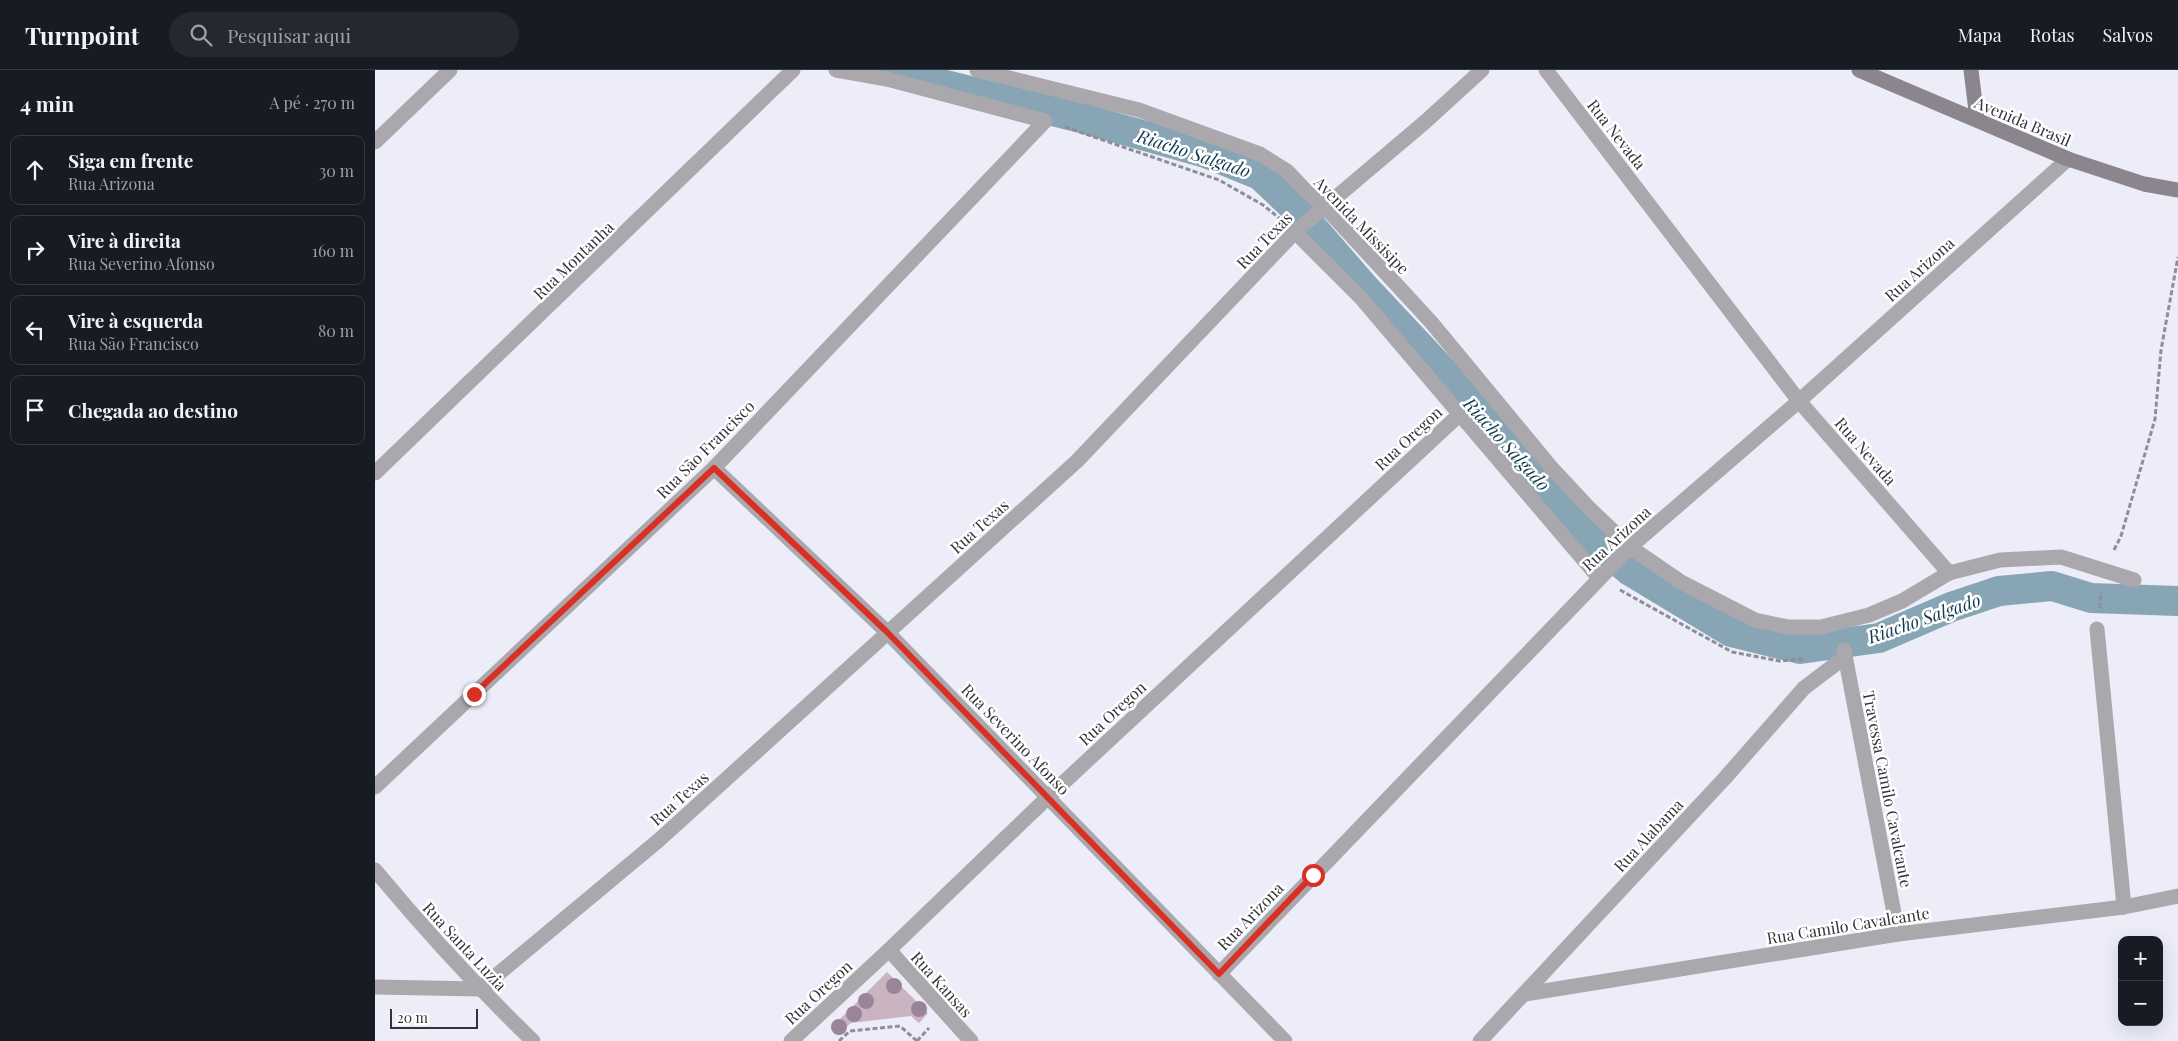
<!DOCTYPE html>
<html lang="pt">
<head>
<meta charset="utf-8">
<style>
	body { margin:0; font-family:"Playfair Display",serif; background:#242831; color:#f1f3f6 }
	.controls { position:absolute; right:15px; bottom:15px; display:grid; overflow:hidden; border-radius:10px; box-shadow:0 5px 20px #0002 }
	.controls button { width:45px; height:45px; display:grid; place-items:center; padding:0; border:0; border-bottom:1px solid #363941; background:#171b24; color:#f1f3f6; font:25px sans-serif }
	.scale { position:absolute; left:15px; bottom:12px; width:88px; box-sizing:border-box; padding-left:5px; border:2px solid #323337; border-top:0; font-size:14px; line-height:18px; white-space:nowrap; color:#323337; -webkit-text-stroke:4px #fff; paint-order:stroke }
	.stop { position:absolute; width:15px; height:15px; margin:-11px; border:4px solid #d93025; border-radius:50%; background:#fff }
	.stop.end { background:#d93025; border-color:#fff; box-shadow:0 1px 5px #0008 }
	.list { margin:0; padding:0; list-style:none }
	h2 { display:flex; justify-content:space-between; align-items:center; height:65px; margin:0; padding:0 20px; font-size:21px }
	h2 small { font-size:16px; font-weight:400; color:#9ea1a6 }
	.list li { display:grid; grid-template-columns:32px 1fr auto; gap:15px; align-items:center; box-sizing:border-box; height:70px; margin:0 10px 10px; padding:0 10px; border:1px solid #363941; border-radius:10px }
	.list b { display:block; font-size:19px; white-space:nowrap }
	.list p { margin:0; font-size:16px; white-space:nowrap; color:#9ea1a6 }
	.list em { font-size:16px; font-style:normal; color:#9ea1a6 }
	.icon { flex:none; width:28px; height:28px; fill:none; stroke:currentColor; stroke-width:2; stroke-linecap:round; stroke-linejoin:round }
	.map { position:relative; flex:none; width:1803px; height:971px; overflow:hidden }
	header { display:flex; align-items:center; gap:30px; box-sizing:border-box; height:70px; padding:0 25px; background:#171b24; border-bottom:1px solid #363941 }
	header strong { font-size:24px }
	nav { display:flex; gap:28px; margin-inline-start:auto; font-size:18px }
	.search { width:350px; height:45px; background:#242831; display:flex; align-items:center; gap:12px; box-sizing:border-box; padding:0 18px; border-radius:28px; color:#9ea1a6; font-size:19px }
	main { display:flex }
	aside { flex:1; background:#171b24 }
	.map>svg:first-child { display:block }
	.green { fill:#cab4c2 }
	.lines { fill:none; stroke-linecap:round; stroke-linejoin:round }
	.canal { stroke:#87a5b5; stroke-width:30 }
	.path { stroke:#8d8e96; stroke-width:3; stroke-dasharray:5 2.5; stroke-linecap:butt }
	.street { stroke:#aba8ad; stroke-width:15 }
	.secondary { stroke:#8b868e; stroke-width:15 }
	.tree { fill:#9a8499 }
	.route { stroke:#d93025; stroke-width:6 }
	.labels { text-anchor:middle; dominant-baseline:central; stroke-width:5; stroke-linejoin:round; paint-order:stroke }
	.street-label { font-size:16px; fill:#323337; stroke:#fff }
	.water-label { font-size:18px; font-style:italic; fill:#123d50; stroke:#fff }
</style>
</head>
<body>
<header>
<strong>Turnpoint</strong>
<div class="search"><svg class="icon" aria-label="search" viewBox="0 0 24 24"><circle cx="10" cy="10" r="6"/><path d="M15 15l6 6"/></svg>Pesquisar aqui</div>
<nav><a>Mapa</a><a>Rotas</a><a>Salvos</a></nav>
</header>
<main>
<aside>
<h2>4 min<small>A pé · 270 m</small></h2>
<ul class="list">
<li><svg class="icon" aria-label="ahead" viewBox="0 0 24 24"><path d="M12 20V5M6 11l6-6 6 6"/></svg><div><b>Siga em frente</b><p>Rua Arizona</p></div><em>30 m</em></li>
<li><svg class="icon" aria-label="right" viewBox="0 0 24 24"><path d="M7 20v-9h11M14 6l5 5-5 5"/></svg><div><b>Vire à direita</b><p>Rua Severino Afonso</p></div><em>160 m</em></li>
<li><svg class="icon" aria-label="left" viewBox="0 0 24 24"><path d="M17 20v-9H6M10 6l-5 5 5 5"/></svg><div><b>Vire à esquerda</b><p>Rua São Francisco</p></div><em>80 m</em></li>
<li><svg class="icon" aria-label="arrive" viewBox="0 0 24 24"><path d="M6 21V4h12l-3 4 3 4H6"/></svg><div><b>Chegada ao destino</b></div></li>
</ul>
</aside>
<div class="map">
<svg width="1803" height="971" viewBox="0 0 1803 971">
	<rect width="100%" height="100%" fill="#ecedf9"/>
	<polygon class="green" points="512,902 553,943 544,953 536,946 476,953 462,965 456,958"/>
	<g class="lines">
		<polyline class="canal" points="509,0 710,49 831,83 885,105 925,143 989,217 1081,315 1221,473 1255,501 1356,562 1425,579 1504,568 1576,537 1624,521 1677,516 1716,528 1803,531"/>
		<g class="path">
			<polyline points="690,57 844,110 888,135 904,148"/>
			<polyline points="1739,480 1746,466 1780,349 1786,280 1803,187"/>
			<polyline points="1245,520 1357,582 1405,591 1430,589"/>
			<polyline points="1725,538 1726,522"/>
			<polyline points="464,971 475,961 525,956 542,971"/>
			<polyline points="542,971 554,958"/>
		</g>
		<g class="street">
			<polyline points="602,0 764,40 885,84 912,101 931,121 949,136 1056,252 1175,396 1215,439 1255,477 1306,512 1380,550 1413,557 1446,557 1494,545 1527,531 1574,503 1625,490 1686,487 1759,510"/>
			<polyline points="1171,0 1424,331 1574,503"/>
			<polyline points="0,72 75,0"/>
			<polyline points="920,162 986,228 1224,508"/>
			<polyline points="339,398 512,562 910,971"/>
			<polyline points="0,403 418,0"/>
			<polyline points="1722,559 1749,837"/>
			<polyline points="1469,580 1523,864"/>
			<polyline points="0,717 339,398 670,51 512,9 461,0"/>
			<path d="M0 800C50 860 102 917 158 971"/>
			<polyline points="514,880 596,971"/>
			<polyline points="844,904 1255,477 1424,331 1693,89"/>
			<polyline points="0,917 105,919 284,770 702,391 920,162 1050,52 1107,0"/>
			<polyline points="1150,924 1523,864 1749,837 1803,826"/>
			<polyline points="416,971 514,880 673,727 1084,345"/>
			<polyline points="1105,971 1350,708 1429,618 1470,587"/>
		</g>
		<g class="secondary">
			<polyline points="1484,0 1693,89 1769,114 1803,120"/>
			<polyline points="1596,0 1602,49"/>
		</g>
	</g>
	<g class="tree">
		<circle cx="519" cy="916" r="8"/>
		<circle cx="491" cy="931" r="8"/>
		<circle cx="544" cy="939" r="8"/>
		<circle cx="479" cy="944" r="8"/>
		<circle cx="464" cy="957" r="8"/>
	</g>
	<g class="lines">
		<polyline class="route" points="99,624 339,398 512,562 844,904 938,805"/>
	</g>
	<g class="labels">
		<g class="street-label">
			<text transform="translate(1648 51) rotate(23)">Avenida Brasil</text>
			<text transform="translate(1242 64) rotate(52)">Rua Nevada</text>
			<text transform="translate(987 155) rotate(46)">Avenida Missisipe</text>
			<text transform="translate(889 170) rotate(-46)">Rua Texas</text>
			<text transform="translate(198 190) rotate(-44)">Rua Montanha</text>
			<text transform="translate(1544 199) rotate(-42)">Rua Arizona</text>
			<text transform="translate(1033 368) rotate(-43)">Rua Oregon</text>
			<text transform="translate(330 379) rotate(-45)">Rua São Francisco</text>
			<text transform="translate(1491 381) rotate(49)">Rua Nevada</text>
			<text transform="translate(604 456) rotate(-42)">Rua Texas</text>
			<text transform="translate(1241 468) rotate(-43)">Rua Arizona</text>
			<text transform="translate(737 643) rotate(-43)">Rua Oregon</text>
			<text transform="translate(641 669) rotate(46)">Rua Severino Afonso</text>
			<text transform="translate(1513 719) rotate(79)">Travessa Camilo Cavalcante</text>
			<text transform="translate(304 728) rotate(-42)">Rua Texas</text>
			<text transform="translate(1273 765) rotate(-47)">Rua Alabama</text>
			<text transform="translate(875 846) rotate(-46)">Rua Arizona</text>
			<text transform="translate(1473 855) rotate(-9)">Rua Camilo Cavalcante</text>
			<text transform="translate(90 876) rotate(47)">Rua Santa Luzia</text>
			<text transform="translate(567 914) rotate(48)">Rua Kansas</text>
			<text transform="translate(443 922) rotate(-43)">Rua Oregon</text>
		</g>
		<g class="water-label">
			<text transform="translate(819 83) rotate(18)">Riacho Salgado</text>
			<text transform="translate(1132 374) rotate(48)">Riacho Salgado</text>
			<text transform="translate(1549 548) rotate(-19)">Riacho Salgado</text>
		</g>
	</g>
</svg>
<div class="controls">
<button>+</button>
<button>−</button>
</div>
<div class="scale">20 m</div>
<div class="stop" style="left:938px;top:805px"></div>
<div class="stop end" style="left:99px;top:624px"></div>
</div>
</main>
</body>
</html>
